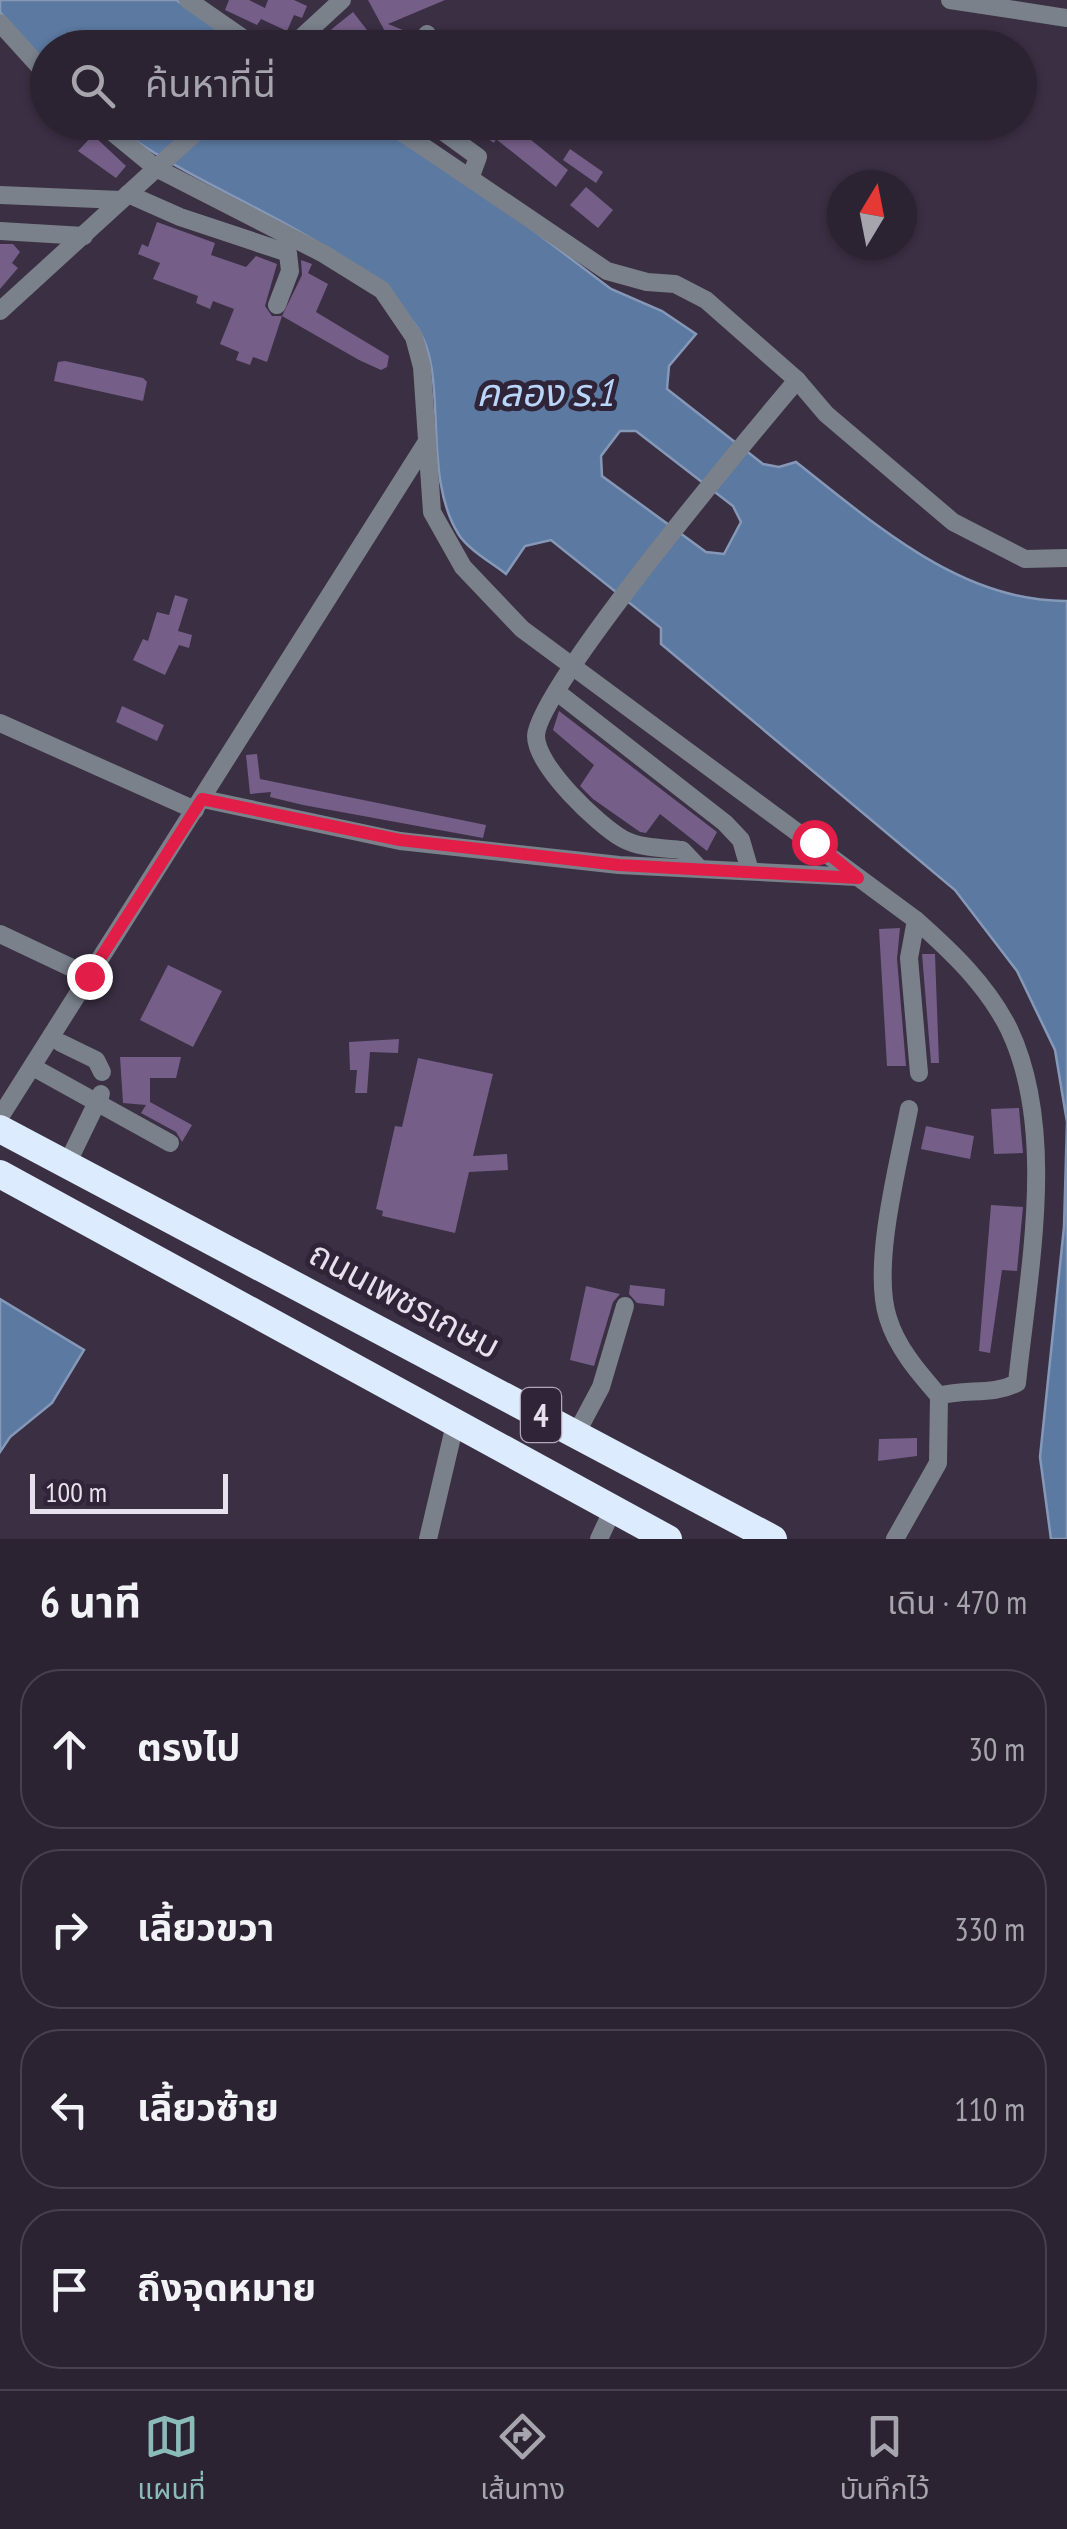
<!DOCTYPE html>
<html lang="th">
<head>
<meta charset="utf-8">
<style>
	body { margin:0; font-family:"PT Sans Narrow","Noto Sans Thai",sans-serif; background:#382f3e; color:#f1f3f6 }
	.compass { position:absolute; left:827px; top:170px; width:90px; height:90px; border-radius:50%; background:#2c2332; box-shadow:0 2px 8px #0004; rotate:10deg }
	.scale { position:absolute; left:30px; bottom:25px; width:198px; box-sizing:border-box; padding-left:10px; border:5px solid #e7e0ed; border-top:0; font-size:28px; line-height:35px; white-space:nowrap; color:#e7e0ed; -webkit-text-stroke:8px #302538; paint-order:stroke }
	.stop { position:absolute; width:30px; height:30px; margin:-22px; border:8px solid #e11d48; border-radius:50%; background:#fff }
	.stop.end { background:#e11d48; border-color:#fff; box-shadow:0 2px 10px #0008 }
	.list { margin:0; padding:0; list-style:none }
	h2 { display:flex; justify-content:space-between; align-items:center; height:130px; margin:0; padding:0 40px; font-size:42px }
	h2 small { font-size:32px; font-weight:400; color:#a6a4ac }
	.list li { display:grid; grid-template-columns:65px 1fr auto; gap:30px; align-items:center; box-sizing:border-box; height:160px; margin:0 20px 20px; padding:0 20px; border:2px solid #48404d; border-radius:40px }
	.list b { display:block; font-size:38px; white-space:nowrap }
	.list em { font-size:32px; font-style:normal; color:#a6a4ac }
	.icon { flex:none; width:55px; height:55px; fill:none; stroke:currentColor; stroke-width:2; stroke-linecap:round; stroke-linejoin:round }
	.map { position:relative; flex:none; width:1067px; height:1539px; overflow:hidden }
	.search { position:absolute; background:#2c2332; box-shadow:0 2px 8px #0004; left:30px; right:30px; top:30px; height:110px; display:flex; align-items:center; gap:25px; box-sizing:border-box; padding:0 35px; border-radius:55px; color:#a6a4ac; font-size:38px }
	.sheet { height:850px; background:#2c2332 }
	nav { display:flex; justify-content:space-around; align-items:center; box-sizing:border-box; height:140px; border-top:2px solid #48404d; background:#2c2332; font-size:28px; color:#a6a4ac }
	nav a { display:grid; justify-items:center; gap:5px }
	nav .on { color:#8bbbb9 }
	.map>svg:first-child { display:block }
	.water { fill:#5c79a1; stroke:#8698b8; stroke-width:2.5; fill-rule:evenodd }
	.building { fill:#755e88 }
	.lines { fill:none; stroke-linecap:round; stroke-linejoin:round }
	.minor { stroke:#7a818b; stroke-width:18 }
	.highway { stroke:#ddebfe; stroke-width:28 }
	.route { stroke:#e11d48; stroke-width:12 }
	.labels { text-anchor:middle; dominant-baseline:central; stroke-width:10; stroke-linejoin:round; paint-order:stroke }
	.shield { fill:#302538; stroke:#b0a8b7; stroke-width:2.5 }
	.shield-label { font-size:32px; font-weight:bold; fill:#e7e0ed }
	.street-label { font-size:35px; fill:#e7e0ed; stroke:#302538 }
	.water-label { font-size:38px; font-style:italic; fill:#b9d5fa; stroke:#302538 }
</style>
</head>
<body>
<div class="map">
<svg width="1067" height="1539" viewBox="0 0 1067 1539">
	<rect width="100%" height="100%" fill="#3a2f43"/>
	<g class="water">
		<polygon points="0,0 176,0 247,47 48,48 47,66 0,12"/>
		<path d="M111 123H371L472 184 611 289 662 311 696 334 669 366 667 389 763 464 779 467 796 462C875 524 961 602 1067 601V1539H1051L1040 1457 1064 1227 1067 1122 1055 1050 1017 971 955 890 661 644V628L551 540 525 546 506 574C492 563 469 550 459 535 419 472 452 371 414 323 336 227 206 197 111 123ZM620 431H636L733 506 741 522 724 554 706 552 602 476 601 456Z"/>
		<polygon points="0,1299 84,1350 52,1403 10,1437 0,1452"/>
	</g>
	<g class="building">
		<polygon points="229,0 249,0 265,8 268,0 294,0 307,6 302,18 294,15 287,31 261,19 257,25 225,10"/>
		<polygon points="368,0 445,0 388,24 413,34 409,48 394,48"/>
		<polygon points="353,12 381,48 313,48 333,28"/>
		<polygon points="463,122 509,122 568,170 556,187 496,139 494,143"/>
		<polygon points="93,135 126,166 116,178 78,151"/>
		<polygon points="570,149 603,172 596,183 563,160"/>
		<polygon points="586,187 613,210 598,228 570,205"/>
		<polygon points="157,222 215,243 211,255 246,267 256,256 277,264 265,306 272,316 282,316 267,362 253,357 250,365 236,360 239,352 220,344 234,309 213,301 210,309 196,303 198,296 153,279 160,263 138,254 142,244 148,247"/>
		<polygon points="0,244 13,244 20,252 12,263 18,268 0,289"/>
		<polygon points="301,260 312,264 308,273 328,284 316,312 389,356 387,367 381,370 359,360 282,316 302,275"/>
		<polygon points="65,361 143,378 147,382 143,401 54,381 58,362"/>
		<polygon points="175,595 188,599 178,631 192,635 189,648 179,645 165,675 133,660 143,639 148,641 157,612 169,615"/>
		<polygon points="122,706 164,725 157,741 116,722"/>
		<polygon points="559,711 717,832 707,851 660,814 646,833 640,832 593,799 580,786 594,765 553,730"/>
		<polygon points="257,754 260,779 486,825 483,838 303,805 270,797 271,792 250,794 246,755"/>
		<polygon points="900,928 897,959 906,1066 887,1066 879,929"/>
		<polygon points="922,954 935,954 939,1063 931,1063"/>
		<polygon points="168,965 222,991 193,1047 140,1020"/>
		<polygon points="399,1039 398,1053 370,1052 367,1093 355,1093 357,1070 350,1070 349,1042"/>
		<polygon points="120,1057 181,1057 176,1078 150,1078 150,1102 192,1125 182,1142 176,1132 141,1113 146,1105 123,1103"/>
		<polygon points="418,1058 493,1074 473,1156 507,1154 508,1170 469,1172 455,1233 382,1216 383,1211 376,1209 395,1126 402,1127"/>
		<polygon points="1019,1108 1023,1153 994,1154 991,1109"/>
		<polygon points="926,1126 974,1136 970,1159 921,1149"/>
		<polygon points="991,1205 1023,1207 1017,1271 1002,1270 990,1353 979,1351"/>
		<polygon points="630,1285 665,1289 664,1306 637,1303 629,1294"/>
		<polygon points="586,1286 620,1294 613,1302 594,1366 570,1360"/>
		<polygon points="917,1438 917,1456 878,1461 879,1439"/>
	</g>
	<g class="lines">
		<g class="minor">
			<polyline points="188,0 257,48"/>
			<polyline points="950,0 1067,18"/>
			<polyline points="0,23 48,76"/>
			<polyline points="290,48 342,0"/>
			<polyline points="421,48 427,34"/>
			<path d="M100 122 156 168 324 254 382 290 414 337 422 367 432 512 463 567 522 629 916 920C952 952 987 985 1009 1029 1058 1132 1028 1274 1017 1383 991 1396 967 1388 939 1396L938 1463 895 1539"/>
			<polyline points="387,122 607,271 647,282 675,284 706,300 797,380 826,414 953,522 1025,559 1067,558"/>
			<polyline points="430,122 478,157 471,176"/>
			<polyline points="128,194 180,217 288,253 290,271 277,305"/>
			<polyline points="0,195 121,200"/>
			<polyline points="0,231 84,236"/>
			<polyline points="0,311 207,122"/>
			<polyline points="557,692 725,823 741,840 750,871"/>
			<polyline points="0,723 195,810"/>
			<polyline points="203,799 400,841 619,865 857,877"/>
			<path d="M698 867 682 850C664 848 639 848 623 839 597 824 536 766 536 736 537 689 755 430 797 380"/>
			<polyline points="916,920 909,958 919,1073"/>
			<polyline points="0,934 89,976"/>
			<polyline points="61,1043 96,1060 102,1072"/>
			<polyline points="40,1071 170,1143"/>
			<path d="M909 1109C899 1162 871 1266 888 1318 897 1348 919 1373 939 1396"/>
			<polyline points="0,1117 426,443"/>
			<polyline points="67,1164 101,1094"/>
			<polyline points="576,1434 601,1387 625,1306"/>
			<polyline points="428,1539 455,1424"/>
			<polyline points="599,1539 613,1509"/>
		</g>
		<g class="highway">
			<polyline points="0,1129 773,1539"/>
			<polyline points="0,1174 668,1539"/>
		</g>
	</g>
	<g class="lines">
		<polyline class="route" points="89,976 202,799 400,840 619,865 858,878 814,842"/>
	</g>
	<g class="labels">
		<rect class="shield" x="521" y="1388" width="40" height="54" rx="8"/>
		<g class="shield-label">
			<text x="541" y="1415">4</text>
		</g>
		<g class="street-label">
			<text transform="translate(405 1299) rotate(28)">ถนนเพชรเกษม</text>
		</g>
		<g class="water-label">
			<text x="545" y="391">คลอง ร.1</text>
		</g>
	</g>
</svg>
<svg class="compass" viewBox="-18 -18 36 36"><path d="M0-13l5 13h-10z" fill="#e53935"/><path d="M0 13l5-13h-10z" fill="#a6a4ac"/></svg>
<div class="scale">100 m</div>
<div class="stop" style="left:814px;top:842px"></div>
<div class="stop end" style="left:89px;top:976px"></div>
<div class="search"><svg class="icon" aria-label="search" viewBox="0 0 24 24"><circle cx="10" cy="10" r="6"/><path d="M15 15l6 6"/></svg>ค้นหาที่นี่</div>
</div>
<section class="sheet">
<h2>6 นาที<small>เดิน · 470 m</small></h2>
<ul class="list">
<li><svg class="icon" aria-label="ahead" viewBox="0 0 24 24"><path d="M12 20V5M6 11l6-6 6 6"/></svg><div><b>ตรงไป</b></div><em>30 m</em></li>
<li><svg class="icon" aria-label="right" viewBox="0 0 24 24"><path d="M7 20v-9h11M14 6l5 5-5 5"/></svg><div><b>เลี้ยวขวา</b></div><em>330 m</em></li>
<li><svg class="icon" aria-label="left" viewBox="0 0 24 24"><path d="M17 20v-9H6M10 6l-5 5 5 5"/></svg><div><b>เลี้ยวซ้าย</b></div><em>110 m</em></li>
<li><svg class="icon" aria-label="arrive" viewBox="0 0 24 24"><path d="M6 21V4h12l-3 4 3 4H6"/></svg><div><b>ถึงจุดหมาย</b></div></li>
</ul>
</section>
<nav>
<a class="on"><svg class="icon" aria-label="map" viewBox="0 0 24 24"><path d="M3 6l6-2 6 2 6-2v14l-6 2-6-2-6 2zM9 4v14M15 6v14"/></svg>แผนที่</a>
<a><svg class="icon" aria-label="directions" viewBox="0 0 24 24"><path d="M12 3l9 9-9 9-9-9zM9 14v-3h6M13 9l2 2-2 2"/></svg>เส้นทาง</a>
<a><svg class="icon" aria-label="saved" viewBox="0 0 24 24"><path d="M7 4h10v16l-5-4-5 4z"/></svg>บันทึกไว้</a>
</nav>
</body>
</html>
